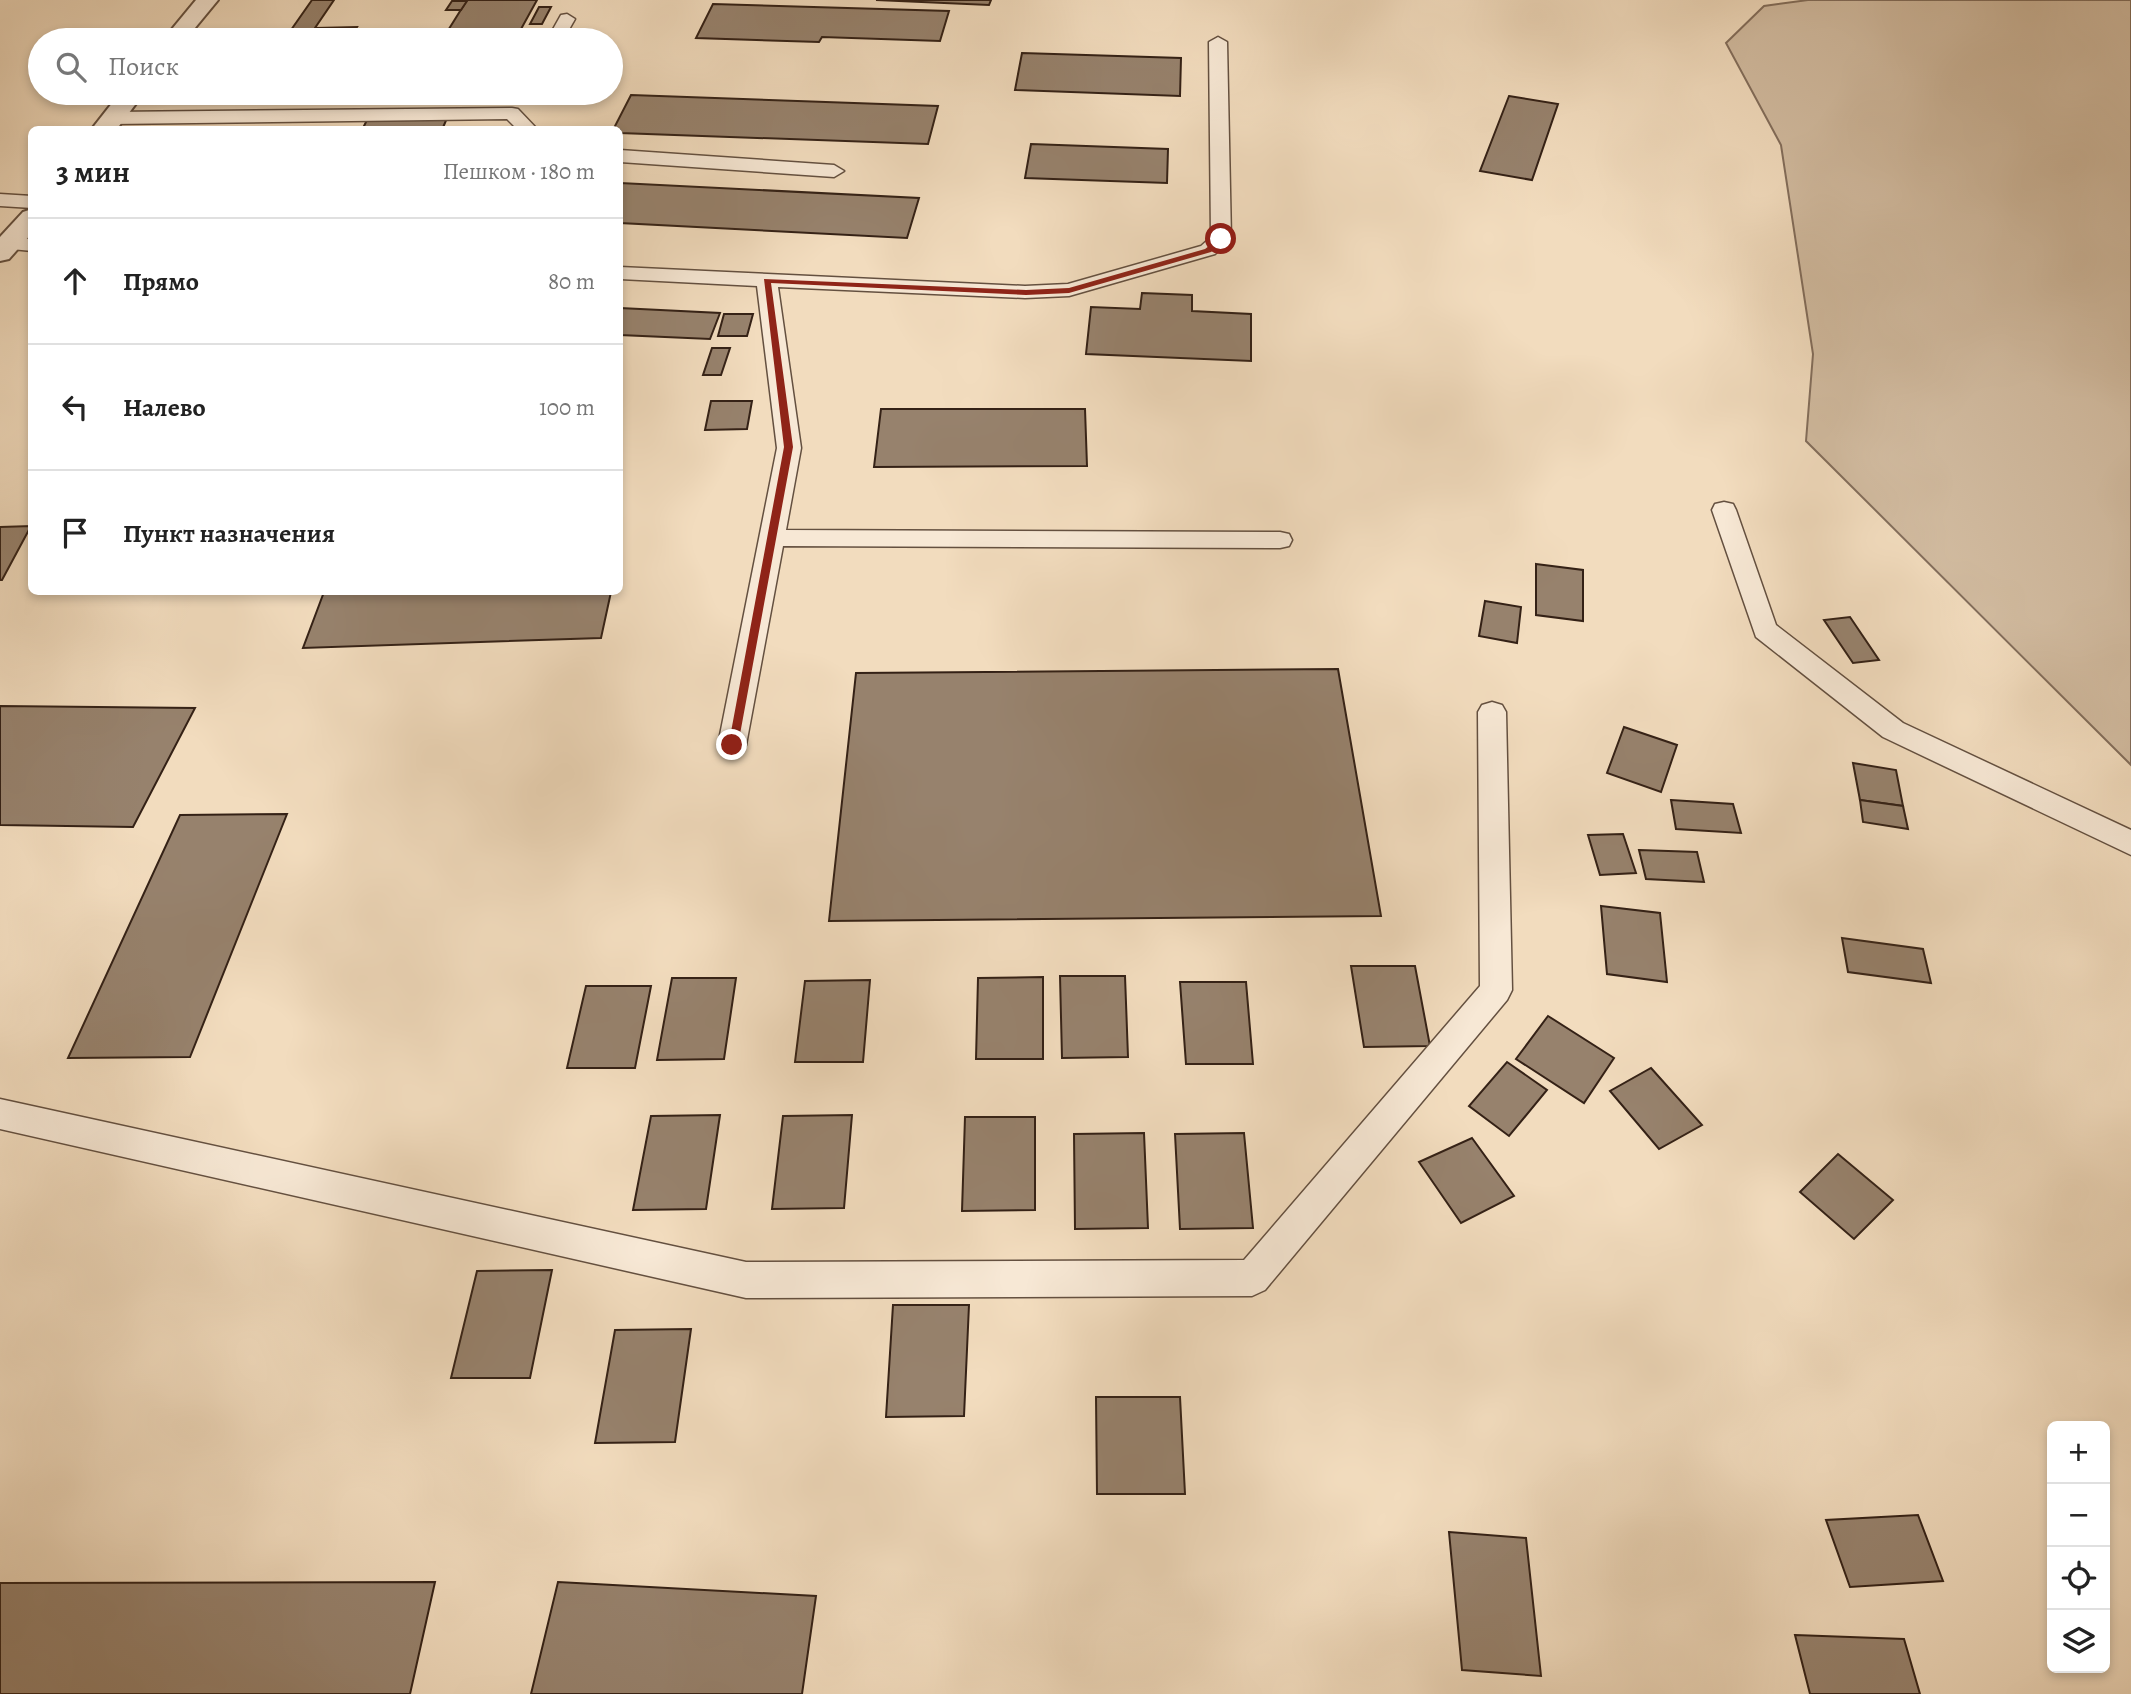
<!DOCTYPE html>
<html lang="ru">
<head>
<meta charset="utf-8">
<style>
	body { margin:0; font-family:Alegreya,serif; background:#f6f6f6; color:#222 }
	.controls { position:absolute; right:21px; bottom:21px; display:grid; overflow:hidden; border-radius:10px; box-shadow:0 4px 10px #0003 }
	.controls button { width:63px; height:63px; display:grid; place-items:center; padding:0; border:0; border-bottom:2px solid #e0e0e0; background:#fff; color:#222; font:35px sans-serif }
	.stop { position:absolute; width:21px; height:21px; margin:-16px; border:5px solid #8f2418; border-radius:50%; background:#fff }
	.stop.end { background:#8f2418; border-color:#fff; box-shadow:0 2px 7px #0008 }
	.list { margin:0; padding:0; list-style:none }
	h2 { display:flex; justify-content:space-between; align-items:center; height:91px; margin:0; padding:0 28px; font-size:30px }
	h2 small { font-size:23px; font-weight:400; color:#767676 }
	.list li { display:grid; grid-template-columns:46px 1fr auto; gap:21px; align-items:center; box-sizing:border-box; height:126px; padding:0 28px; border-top:2px solid #e0e0e0 }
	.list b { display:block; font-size:26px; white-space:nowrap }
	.list em { font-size:23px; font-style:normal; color:#767676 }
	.icon { flex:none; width:38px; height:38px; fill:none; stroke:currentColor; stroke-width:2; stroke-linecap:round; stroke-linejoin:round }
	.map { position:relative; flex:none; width:2131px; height:1694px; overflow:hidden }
	.search { position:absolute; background:#fff; box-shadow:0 4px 10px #0003; left:28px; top:28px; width:595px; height:77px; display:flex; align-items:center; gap:18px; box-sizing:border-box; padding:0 24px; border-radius:38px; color:#767676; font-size:26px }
	.panel { position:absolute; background:#fff; box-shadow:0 4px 10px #0003; left:28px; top:126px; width:595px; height:469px; border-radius:10px }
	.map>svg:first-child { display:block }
	.green { fill:#d2bca1; stroke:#836e5c; stroke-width:2 }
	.building { fill:#97826d; stroke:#342116; stroke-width:2 }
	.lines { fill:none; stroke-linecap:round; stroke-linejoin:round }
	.lane-casing { stroke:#645040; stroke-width:3 }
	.street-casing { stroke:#645040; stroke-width:4 }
	.lane { fill:#f7e8d5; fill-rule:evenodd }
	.street { fill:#f7e8d5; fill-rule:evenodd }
	.route { fill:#8f2418 }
</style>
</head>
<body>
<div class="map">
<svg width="2131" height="1694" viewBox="0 0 2131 1694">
	<rect width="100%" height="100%" fill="#f2dcbe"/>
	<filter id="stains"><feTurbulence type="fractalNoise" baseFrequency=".00286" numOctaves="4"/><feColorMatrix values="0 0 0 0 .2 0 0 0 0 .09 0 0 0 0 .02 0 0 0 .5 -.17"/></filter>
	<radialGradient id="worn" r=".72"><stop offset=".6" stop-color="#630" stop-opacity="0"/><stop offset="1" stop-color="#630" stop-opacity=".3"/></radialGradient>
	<polygon class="green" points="1808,0 2131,0 2131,765 1806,441 1813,354 1781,145 1726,43 1764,6"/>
	<g class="building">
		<polygon points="312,0 334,0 315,28 357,27 349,40 284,40"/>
		<polygon points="537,0 515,40 442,40 467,0"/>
		<polygon points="876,0 991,0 989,5"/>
		<polygon points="452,1 467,1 461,10 446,10"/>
		<polygon points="713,4 949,11 940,41 822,37 819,42 696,38"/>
		<polygon points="539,7 551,7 542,24 530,24"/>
		<polygon points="1022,53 1181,58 1180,96 1015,90"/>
		<polygon points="248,93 316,93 311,100 243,101"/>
		<polygon points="631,95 938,106 928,144 620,133 620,130 613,130"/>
		<polygon points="1509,96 1558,104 1532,180 1480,171"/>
		<polygon points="447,118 442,130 362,130 367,120"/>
		<polygon points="1031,144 1168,149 1167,183 1025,178"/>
		<polygon points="620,183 919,198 907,238 620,223"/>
		<polygon points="1142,293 1192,295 1192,311 1251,314 1251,361 1086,354 1091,307 1140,309"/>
		<polygon points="620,308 720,313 710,339 620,335"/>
		<polygon points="724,314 753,314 747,336 718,336"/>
		<polygon points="712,348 730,348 721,375 703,375"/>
		<polygon points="711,401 752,401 747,429 705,430"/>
		<polygon points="881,409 1085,409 1087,466 874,467"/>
		<polygon points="31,526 2,580 0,580 0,527"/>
		<polygon points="1536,564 1583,570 1583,621 1536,615"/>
		<polygon points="324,592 611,592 601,638 303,648"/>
		<polygon points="1485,601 1521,607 1517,643 1479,636"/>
		<polygon points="1850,617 1879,660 1853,663 1824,620"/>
		<polygon points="1338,669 1381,916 829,921 856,673"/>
		<polygon points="0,706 195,708 133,827 0,825"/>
		<polygon points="1624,727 1677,745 1661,792 1607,773"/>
		<polygon points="1853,763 1896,770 1903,806 1860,800"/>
		<polygon points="1671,800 1733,804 1741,833 1676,829"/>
		<polygon points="1860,800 1903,806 1908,829 1863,822"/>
		<polygon points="287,814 190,1057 68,1058 180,815"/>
		<polygon points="1623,834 1636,873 1600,875 1588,835"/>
		<polygon points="1639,850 1697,852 1704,882 1646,879"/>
		<polygon points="1601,906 1660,913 1667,982 1607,974"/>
		<polygon points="1842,938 1923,949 1931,983 1848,972"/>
		<polygon points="1351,966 1415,966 1430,1046 1364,1047"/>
		<polygon points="1060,976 1125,976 1128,1057 1062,1058"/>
		<polygon points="1043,977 1043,1059 976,1059 978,978"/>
		<polygon points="672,978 736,978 724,1059 657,1060"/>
		<polygon points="870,980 863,1062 795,1062 805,981"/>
		<polygon points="1180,982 1246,982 1253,1064 1186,1064"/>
		<polygon points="586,986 651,986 635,1068 567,1068"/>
		<polygon points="1548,1016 1614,1058 1584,1103 1516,1059"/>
		<polygon points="1507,1062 1547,1090 1509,1136 1469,1106"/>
		<polygon points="1651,1068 1702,1125 1659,1149 1610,1091"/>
		<polygon points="720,1115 706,1209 633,1210 651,1116"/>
		<polygon points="852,1115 844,1208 772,1209 783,1116"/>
		<polygon points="965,1117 1035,1117 1035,1210 962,1211"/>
		<polygon points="1144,1133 1148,1228 1075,1229 1074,1134"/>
		<polygon points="1244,1133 1253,1228 1180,1229 1175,1134"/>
		<polygon points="1472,1138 1514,1196 1461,1223 1419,1162"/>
		<polygon points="1838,1154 1893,1200 1854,1239 1800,1192"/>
		<polygon points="552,1270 530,1378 451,1378 477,1271"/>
		<polygon points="893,1305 969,1305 964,1416 886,1417"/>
		<polygon points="691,1329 675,1442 595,1443 615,1330"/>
		<polygon points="1096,1397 1180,1397 1185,1494 1097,1494"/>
		<polygon points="1918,1515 1943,1581 1850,1587 1826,1520"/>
		<polygon points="1449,1532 1526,1538 1541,1676 1462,1670"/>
		<polygon points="435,1582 410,1694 0,1694 0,1583"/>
		<polygon points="558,1582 816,1596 802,1694 531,1694"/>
		<polygon points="1795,1635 1904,1639 1920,1694 1810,1694"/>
	</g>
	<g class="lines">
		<g class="lane-casing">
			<g id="lane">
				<polygon points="567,14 575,19 563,40 547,40 561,15"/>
				<polygon points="1218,37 1227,42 1231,239 1215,254 1069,296 1025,298 778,287 801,448 786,530 1280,532 1289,534 1292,540 1289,546 1280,548 783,546 746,745 742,752 732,756 722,752 718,745 777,448 757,286 620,279 620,267 1025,286 1068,284 1201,246 1211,237 1209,42"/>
				<polygon points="512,108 518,109 538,130 518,130 507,119 112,124 103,118 112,112"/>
				<polygon points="620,150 834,165 844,171 834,177 620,162"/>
				<polygon points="0,194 32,196 32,208 0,206"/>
				<polygon points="8,238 32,239 32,251 1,248 0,241"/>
				<polygon points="1724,502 1733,504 1736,510 1776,625 1903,723 2131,830 2131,855 1883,737 1756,637 1712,510 1715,504"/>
				<polygon points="1492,702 1502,705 1506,712 1512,990 1507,1000 1265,1290 1252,1296 746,1298 0,1129 0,1099 746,1262 1244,1260 1480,986 1478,712 1482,705"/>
			</g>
		</g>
		<g class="street-casing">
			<g id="street">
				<polygon points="196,0 218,0 185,40 163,40"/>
				<polygon points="120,93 144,93 116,130 91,130"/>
				<polygon points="32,209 32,233 9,259 0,261 0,237 23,212"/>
			</g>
		</g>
		<use href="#lane" class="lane"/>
		<use href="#street" class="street"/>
	</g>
	<polygon class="route" points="1221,237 1224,241 1211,252 1069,293 1026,295 771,283 793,447 738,745 736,748 728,748 784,447 764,279 1026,290 1069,288 1205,249"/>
	<rect width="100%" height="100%" filter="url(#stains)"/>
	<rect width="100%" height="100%" fill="url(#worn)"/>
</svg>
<div class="controls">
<button>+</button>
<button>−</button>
<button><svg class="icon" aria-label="locate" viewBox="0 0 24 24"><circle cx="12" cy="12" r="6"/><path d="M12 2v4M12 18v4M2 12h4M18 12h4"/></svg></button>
<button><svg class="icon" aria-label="layers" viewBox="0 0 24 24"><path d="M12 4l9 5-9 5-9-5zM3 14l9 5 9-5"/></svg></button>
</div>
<div class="stop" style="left:1221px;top:239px"></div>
<div class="stop end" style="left:732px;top:745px"></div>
<div class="search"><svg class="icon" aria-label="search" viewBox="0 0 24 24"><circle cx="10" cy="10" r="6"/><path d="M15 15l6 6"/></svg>Поиск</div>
<section class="panel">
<h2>3 мин<small>Пешком · 180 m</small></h2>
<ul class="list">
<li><svg class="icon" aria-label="ahead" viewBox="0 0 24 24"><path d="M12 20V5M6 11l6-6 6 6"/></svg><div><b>Прямо</b></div><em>80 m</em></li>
<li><svg class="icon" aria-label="left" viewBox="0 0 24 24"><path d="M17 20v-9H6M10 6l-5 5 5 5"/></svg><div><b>Налево</b></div><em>100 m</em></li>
<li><svg class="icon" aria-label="arrive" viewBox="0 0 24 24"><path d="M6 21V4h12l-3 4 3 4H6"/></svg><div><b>Пункт назначения</b></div></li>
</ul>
</section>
</div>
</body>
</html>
